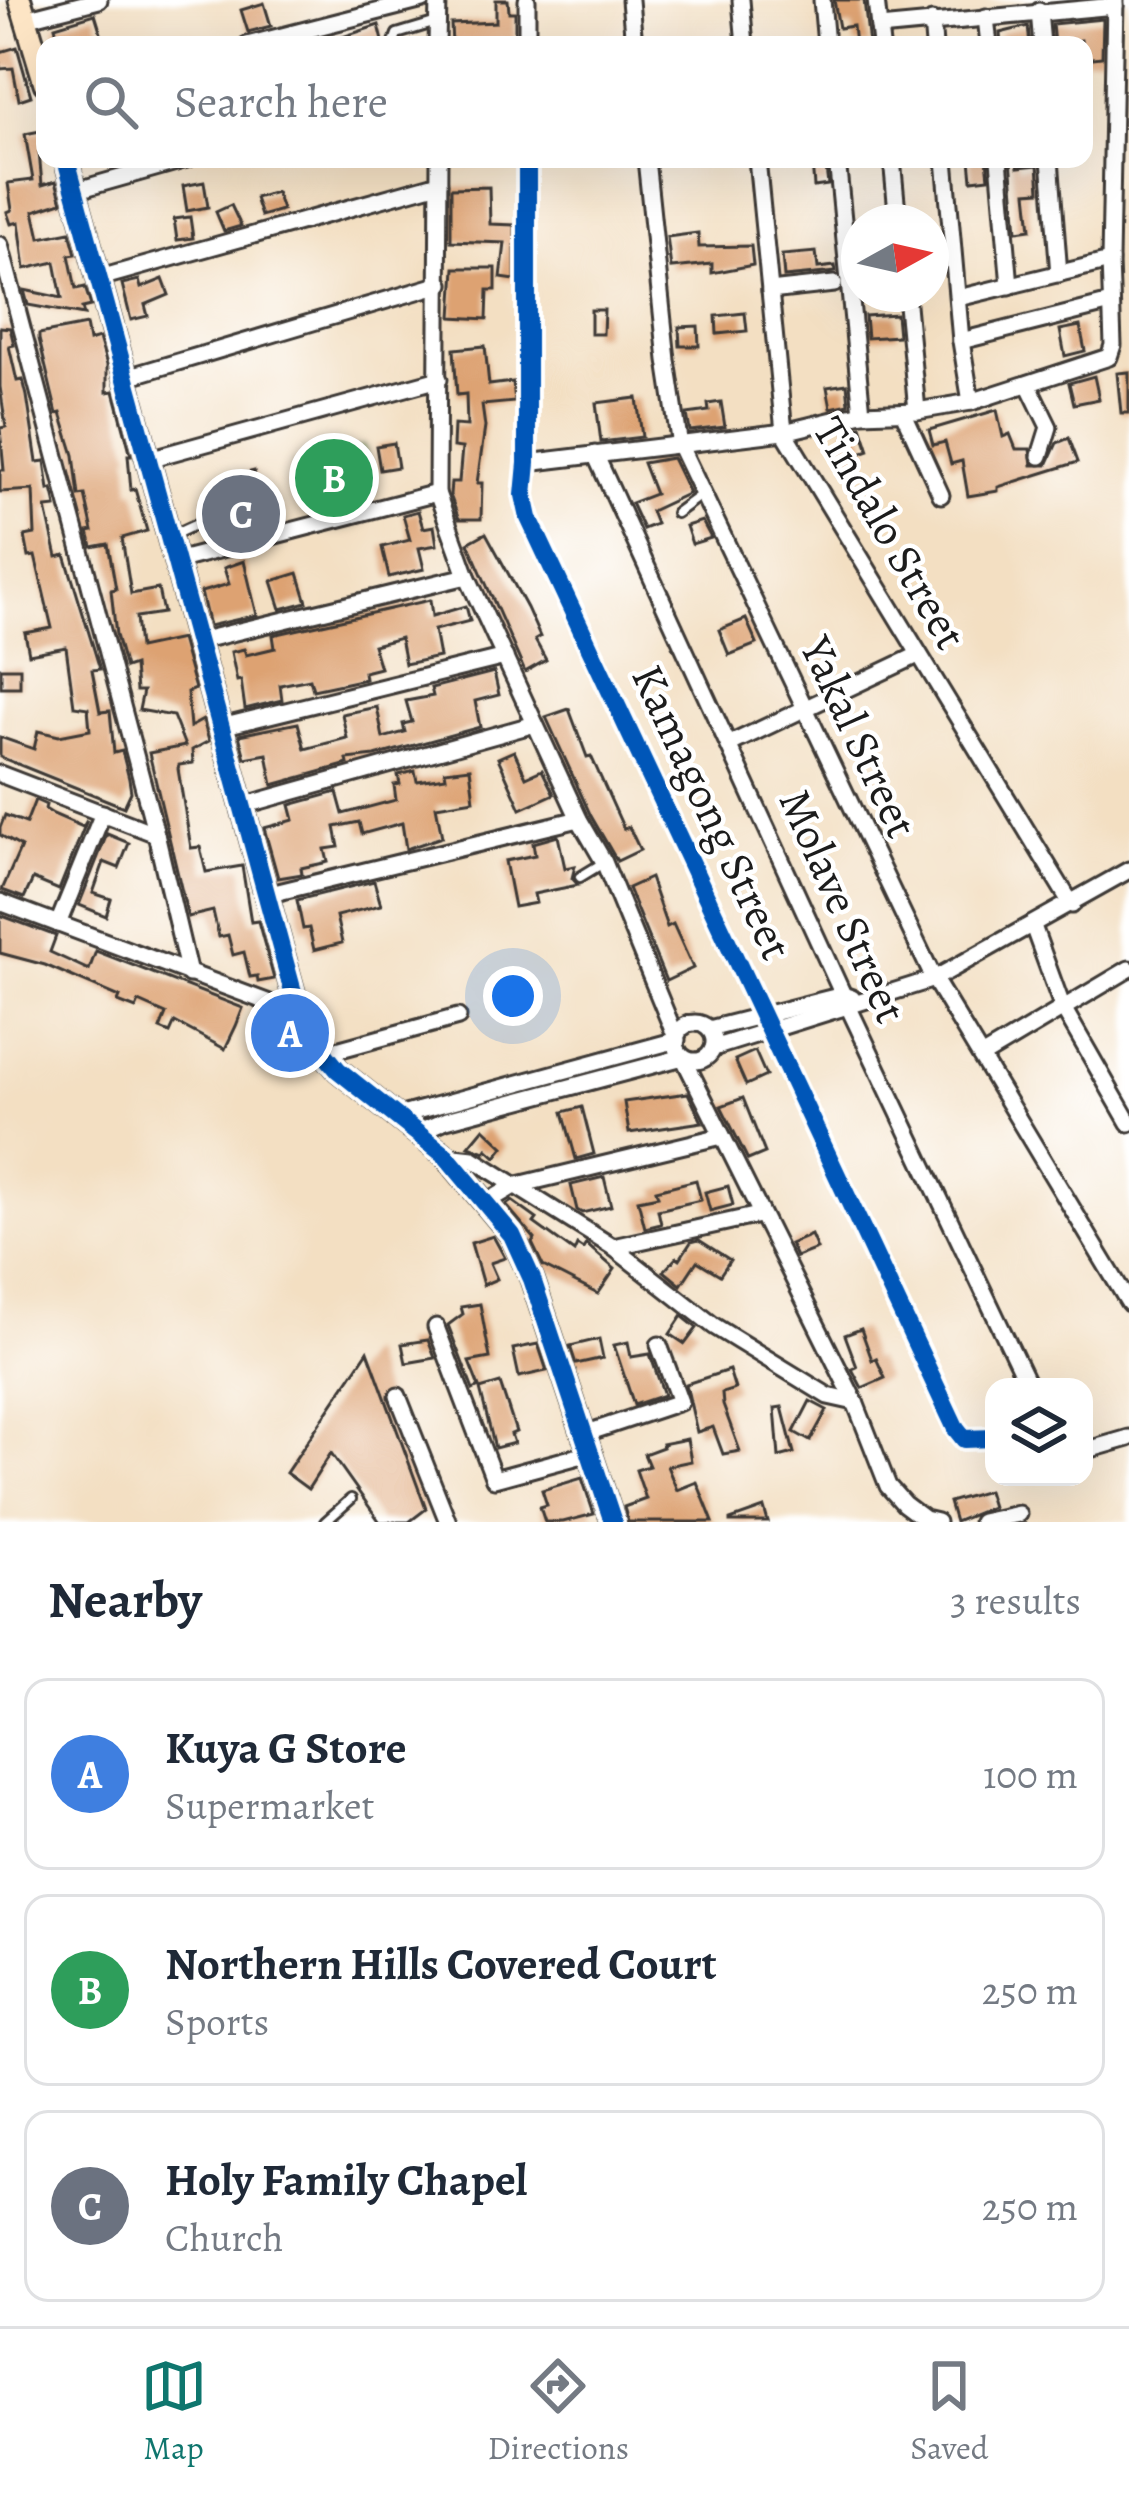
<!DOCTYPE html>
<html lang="en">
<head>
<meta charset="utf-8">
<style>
	body { margin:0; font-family:Alegreya,serif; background:#f6f6f7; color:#1f2937 }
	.controls { position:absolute; right:36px; bottom:36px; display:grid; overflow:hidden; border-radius:24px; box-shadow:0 12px 48px #0002 }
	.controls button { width:108px; height:108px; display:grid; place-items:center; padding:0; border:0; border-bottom:3px solid #e0e1e3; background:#fff; color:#1f2937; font:60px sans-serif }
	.compass { position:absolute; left:841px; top:204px; width:108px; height:108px; border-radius:50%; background:#fff; box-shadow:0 12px 48px #0002; rotate:82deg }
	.you { position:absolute; left:513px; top:996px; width:42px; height:42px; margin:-30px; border:9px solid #fff; border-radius:50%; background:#1a73e8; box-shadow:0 0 0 18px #1a73e833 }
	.badge { display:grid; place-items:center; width:78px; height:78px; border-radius:50%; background:#0f766e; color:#fff; font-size:39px; font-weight:700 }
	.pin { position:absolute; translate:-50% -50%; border:6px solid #fff; box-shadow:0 3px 12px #0006 }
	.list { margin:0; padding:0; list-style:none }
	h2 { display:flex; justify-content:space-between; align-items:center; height:156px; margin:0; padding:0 48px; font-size:51px }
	h2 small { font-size:39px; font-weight:400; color:#747a83 }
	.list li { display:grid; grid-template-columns:78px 1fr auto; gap:36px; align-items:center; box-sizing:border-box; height:192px; margin:0 24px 24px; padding:0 24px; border:3px solid #e0e1e3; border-radius:24px }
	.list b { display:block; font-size:45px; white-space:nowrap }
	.list p { margin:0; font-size:39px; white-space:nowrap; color:#747a83 }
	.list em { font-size:39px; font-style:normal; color:#747a83 }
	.icon { flex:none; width:66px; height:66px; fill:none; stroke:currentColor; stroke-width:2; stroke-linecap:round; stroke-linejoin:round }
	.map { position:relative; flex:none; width:1129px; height:1522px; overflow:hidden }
	.search { position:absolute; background:#fff; box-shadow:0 12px 48px #0002; left:36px; right:36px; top:36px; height:132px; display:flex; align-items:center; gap:30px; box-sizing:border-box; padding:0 42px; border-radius:24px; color:#747a83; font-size:45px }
	.sheet { height:804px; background:#fff }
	nav { display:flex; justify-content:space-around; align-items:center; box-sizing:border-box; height:168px; border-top:3px solid #e0e1e3; background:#fff; font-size:33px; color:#747a83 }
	nav a { display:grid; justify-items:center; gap:6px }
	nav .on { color:#0f766e }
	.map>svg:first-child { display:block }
	.green { fill:#95c372; stroke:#587047; stroke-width:3 }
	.building { fill:#dda272 }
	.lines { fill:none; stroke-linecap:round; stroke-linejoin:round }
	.lane-casing { stroke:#3c3935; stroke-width:14 }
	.street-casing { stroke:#3c3935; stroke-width:21 }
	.secondary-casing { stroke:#3c3935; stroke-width:27 }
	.lane { stroke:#fff; stroke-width:8 }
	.street { stroke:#fff; stroke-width:15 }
	.secondary { stroke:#fde5c5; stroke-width:21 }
	.cycleway-casing { stroke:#fff; stroke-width:26 }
	.cycleway { stroke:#0057b8; stroke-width:18 }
	.labels { text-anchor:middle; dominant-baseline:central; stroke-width:9; stroke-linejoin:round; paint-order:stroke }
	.street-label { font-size:45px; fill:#1c1c1c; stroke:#fff }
</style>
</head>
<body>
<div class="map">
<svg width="1129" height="1522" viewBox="0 0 1129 1522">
	<rect width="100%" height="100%" fill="#fff"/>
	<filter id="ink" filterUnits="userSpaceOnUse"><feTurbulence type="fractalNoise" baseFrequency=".00833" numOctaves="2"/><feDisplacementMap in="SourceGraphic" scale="24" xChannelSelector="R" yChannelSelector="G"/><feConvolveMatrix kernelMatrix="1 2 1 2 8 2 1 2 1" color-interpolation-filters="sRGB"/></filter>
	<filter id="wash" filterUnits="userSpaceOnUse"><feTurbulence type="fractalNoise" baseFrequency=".004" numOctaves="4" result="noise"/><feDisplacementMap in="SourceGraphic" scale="48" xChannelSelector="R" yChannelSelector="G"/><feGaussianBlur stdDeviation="2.7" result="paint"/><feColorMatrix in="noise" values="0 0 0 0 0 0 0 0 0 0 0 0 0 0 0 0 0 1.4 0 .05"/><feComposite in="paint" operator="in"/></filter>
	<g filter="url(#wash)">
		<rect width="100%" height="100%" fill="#f3dfc2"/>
		<polygon class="green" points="363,446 375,492 306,511 294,465"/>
		<g id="blocks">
			<g class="building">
				<polygon points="496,0 508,0 509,12 515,12 515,42 452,45 451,24 496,22"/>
				<polygon points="834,0 864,0 869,45 855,45 853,26 839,28"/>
				<polygon points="264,3 271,26 248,32 241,10"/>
				<polygon points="95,14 103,40 60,45 55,26"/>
				<polygon points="1103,19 1102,57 1084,59 1081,40 1054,45 1052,24"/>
				<polygon points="379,25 384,45 331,45 330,41"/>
				<polygon points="1028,26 1030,45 1001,45 1000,33"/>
				<polygon points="17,47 31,96 19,100 13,68 0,69 0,52"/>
				<polygon points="45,130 45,151 39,152 42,185 56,181 62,202 34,211 40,238 70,232 76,254 69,255 76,289 85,287 91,306 82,308 84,315 28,305 24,290 62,298 55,262 25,269 19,222 11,224 7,212 12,210 8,183 33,180 25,134"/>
				<polygon points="970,159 987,159 989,178 972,180"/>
				<polygon points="1011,159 1017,159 1018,167 1038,165 1040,191 1027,192 1031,229 1017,231"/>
				<polygon points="825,160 828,185 814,187 812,161"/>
				<polygon points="204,182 208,207 187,211 183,186"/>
				<polygon points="489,187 490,224 515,225 515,280 501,278 505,243 451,241 451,188"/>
				<polygon points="276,192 282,210 261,216 255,198"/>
				<polygon points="231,205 241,226 224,231 216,212"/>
				<polygon points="190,217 193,238 177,240 174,219"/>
				<polygon points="698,233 699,247 751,246 753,265 712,273 712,264 671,268 667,237"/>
				<polygon points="816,252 818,268 835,266 836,272 784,277 782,255"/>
				<polygon points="455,268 496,268 496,290 488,290 487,319 452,317"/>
				<polygon points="163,279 169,295 145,305 148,316 131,320 122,284 139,280 141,288"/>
				<polygon points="591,310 604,310 603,334 591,334"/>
				<polygon points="745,313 747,331 717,334 716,316"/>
				<polygon points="896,314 898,336 867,338 865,316"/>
				<polygon points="86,325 89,341 99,338 107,365 107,392 114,391 131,455 128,455 131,490 135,489 147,531 122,538 131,594 158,589 163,613 136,617 139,648 181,639 195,689 187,692 190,727 203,720 209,741 192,750 193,763 179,765 178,769 191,848 200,847 206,872 242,866 251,922 258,921 274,979 258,982 257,976 250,977 244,952 233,955 228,935 219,937 213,911 188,917 149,753 185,746 173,716 139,710 143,691 136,691 134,665 125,668 116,635 111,590 116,589 108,544 92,547 88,532 93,531 85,495 79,496 74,455 61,413 57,414 39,339 39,334"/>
				<polygon points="698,326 699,346 680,346 679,327"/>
				<polygon points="1080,326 1085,351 1065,356 1060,330"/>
				<polygon points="0,327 10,328 14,345 9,346 17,381 23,380 27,396 37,462 45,461 49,490 52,489 55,501 56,507 46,508 57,557 65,555 100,669 92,670 100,712 110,711 114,753 122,751 129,779 131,792 124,807 0,757 0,737 34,749 38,731 59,736 90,730 88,708 74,706 66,647 29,654 25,633 52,628 35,556 29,557 25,536 35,534 33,490 0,492 0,470 4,470 0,428 6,427 0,387"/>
				<polygon points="485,346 489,385 513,382 515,402 482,405 485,427 477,483 482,483 481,519 459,519 450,495 451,482 459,482 462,448 453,447 454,425 467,426 466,394 457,395 454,349"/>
				<polygon points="1129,372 1129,413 1121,413 1117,373"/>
				<polygon points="1094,376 1099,399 1074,404 1069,383"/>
				<polygon points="847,384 849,404 831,408 827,387"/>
				<polygon points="637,398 642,437 601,442 596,403"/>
				<polygon points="721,402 725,427 690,431 687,414 709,411 708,404"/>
				<polygon points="997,410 1003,437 1010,434 1016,449 1030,449 1032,465 1047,465 1057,443 1069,438 1078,462 998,487 998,491 968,496 962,461 951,464 945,442 933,445 929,430"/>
				<polygon points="861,426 869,450 852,456 844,430"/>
				<polygon points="394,443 398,467 380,470 376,446"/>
				<polygon points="672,458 689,493 651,511 656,524 643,529 631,503 655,494 643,463"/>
				<polygon points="254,471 266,525 224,536 216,501 239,495 234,476"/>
				<polygon points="418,511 423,528 434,526 437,545 419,548 424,569 389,577 382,547 410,540 403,515"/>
				<polygon points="702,521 711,538 692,544 686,526"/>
				<polygon points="486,533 527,608 540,637 535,640 546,660 525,672 468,543"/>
				<polygon points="244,561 257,615 209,626 201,592 229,584 224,568"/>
				<polygon points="298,573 307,602 281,609 272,581"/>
				<polygon points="430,600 432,616 466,606 470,621 434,630 439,657 405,664 400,638 373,645 380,668 364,672 365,679 313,690 310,679 280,685 282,700 245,709 241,680 237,681 231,652 244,649 246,655 275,648 273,635"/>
				<polygon points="746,619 757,644 729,655 719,630"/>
				<rect x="1" y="668" width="19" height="19"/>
				<polygon points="494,672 499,695 475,701 480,727 375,756 347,759 348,764 273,785 267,754 245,758 239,735 298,723 305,749 347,738 342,714 377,707 383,738 405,732 403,724 412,722 406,701 433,696 431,688"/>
				<polygon points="569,709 587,757 591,756 624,829 629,827 640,850 617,861 591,816 546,717"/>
				<polygon points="514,751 526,777 542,770 554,794 521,809 498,758"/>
				<polygon points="470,768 474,800 436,806 442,837 406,849 402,823 362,834 359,822 335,827 339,847 325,849 328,862 301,868 302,874 278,878 264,828 294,820 290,805 337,792 343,814 396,800 394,785 400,784 398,775 415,771 417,781 446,777 445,771"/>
				<polygon points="35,800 46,805 45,809 53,814 83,827 87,820 59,890 33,879 24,898 2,890 21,847 0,835 0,828 5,815 26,823"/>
				<polygon points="107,834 129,843 119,868 104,862 93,893 111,899 106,916 79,905"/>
				<polygon points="558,836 565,868 575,866 572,878 578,885 534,894 536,903 514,907 505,861 535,855 533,843"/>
				<polygon points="650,878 667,927 673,924 693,968 666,981 628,888"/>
				<polygon points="374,881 381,905 336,916 342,943 314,950 309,928 303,929 297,900"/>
				<polygon points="0,915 56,936 50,952 89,970 96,951 243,1008 236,1026 225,1049 175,1022 170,1033 160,1029 166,1014 139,1002 136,1009 118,1002 120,997 45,965 0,953"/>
				<polygon points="286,1022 298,1045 298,1061 276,1065 271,1039 256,1043 254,1032"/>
				<polygon points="755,1051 766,1076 746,1085 735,1060"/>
				<polygon points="688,1093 702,1122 629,1133 624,1102"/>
				<polygon points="743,1098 765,1153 748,1160 721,1106"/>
				<polygon points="582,1107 594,1154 576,1159 563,1112"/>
				<polygon points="484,1128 504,1147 496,1157 487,1149 485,1152 469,1146"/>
				<polygon points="604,1177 611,1206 582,1213 577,1210 571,1185"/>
				<polygon points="696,1180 701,1200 658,1210 661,1224 645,1228 638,1200 658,1196 656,1190"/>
				<polygon points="728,1186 733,1205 710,1211 705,1192"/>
				<polygon points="512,1201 537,1219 534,1223 574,1252 577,1245 583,1249 586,1244 615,1269 598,1294 543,1266 532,1243 535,1239 506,1205"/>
				<polygon points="811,1235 817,1249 796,1257 790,1244"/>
				<polygon points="493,1236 505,1258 490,1263 497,1279 483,1285 471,1243"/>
				<polygon points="699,1240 730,1260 720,1275 697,1261 681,1285 664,1271 677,1257 680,1259 691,1242"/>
				<polygon points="480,1304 490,1358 469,1362 479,1387 473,1390 448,1325 463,1314 461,1307"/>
				<polygon points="682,1316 697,1328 685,1344 670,1334"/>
				<polygon points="861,1329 872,1360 876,1358 885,1378 862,1388 852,1369 857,1367 845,1335"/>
				<polygon points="599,1339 603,1358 576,1364 570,1346"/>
				<polygon points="428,1340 435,1358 406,1363 402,1344"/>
				<polygon points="628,1342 631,1357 650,1354 664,1395 634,1405 614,1345"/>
				<polygon points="538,1344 547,1371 519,1377 513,1349"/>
				<polygon points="368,1351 426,1509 409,1522 380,1522 331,1453 308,1489 286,1473"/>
				<polygon points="729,1370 735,1389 722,1393 723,1405 740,1451 723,1454 713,1427 697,1432 686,1384"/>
				<polygon points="500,1383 516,1432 511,1434 514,1443 495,1448 480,1389"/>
				<polygon points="810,1401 827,1410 810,1441 794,1432"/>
				<polygon points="782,1407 794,1453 779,1457 775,1408"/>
				<polygon points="687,1439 691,1461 667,1466 677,1490 697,1482 713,1522 628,1522 624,1507 646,1499 636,1470 649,1466 644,1454 663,1447 662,1444"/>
				<polygon points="582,1478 594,1514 563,1522 545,1522 540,1507 547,1505 542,1490"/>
				<polygon points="987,1491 992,1507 955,1522 949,1502"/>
				<polygon points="764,1508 768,1522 730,1522 730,1520"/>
			</g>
		</g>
	</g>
	<g filter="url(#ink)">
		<use href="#blocks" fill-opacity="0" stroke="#3c3935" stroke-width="3"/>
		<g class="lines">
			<g class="lane-casing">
				<g id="lane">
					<polyline points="393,45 397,34 437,22"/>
					<polyline points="676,513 702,494"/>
					<polyline points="173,535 199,523"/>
					<polyline points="580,877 603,863"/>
					<polyline points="325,1522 351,1499"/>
				</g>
			</g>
			<g class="street-casing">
				<g id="street">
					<polyline points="527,0 527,45"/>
					<polyline points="630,0 634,45"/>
					<polyline points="741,0 745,45"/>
					<polyline points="822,0 826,45"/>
					<polyline points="876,0 881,45"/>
					<polyline points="1039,11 1042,45"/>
					<polyline points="986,17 989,45"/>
					<polyline points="25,19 99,0"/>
					<polyline points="932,21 934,45"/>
					<polyline points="879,28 1115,6"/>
					<polyline points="247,45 423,0"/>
					<polyline points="437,45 438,0"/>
					<polyline points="527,159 527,463 524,495 529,518 956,1429 964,1439 994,1438"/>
					<polyline points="646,159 667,360 680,446 934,979 1129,1303"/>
					<polyline points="757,159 784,432 1072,905"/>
					<polyline points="837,159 862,413"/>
					<polyline points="892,159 898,222"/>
					<polyline points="945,159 961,341 971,402"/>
					<polyline points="999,159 1010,286"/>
					<polyline points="1050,159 1059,274"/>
					<polyline points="74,191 187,159"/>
					<polyline points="0,245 156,834 189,974"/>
					<polyline points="100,278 439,183"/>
					<polyline points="770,291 834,284"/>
					<polyline points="906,294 917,411"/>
					<polyline points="958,298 1110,261"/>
					<polyline points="961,341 1111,303"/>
					<polyline points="124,378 441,284"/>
					<polyline points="1028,384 1049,427 1040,456"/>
					<polyline points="903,412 941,495"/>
					<polyline points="595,454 849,1008 1029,1387"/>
					<polyline points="149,459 439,379"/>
					<polyline points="527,463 784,432 862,413 917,411 971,402 1109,357 1113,345 1110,261 1115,0"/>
					<polyline points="176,561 437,493"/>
					<polyline points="198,641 467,576"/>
					<polyline points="221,727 505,657"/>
					<polyline points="730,744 918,655"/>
					<polyline points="0,774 156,834"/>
					<polyline points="242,806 535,724"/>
					<polyline points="266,895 579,819"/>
					<polyline points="0,902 299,1014"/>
					<polyline points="58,924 103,813"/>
					<polyline points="1033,926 1062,1006 1129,1123"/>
					<circle cx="695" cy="1042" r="19"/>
					<polyline points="709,1029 843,995 852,998"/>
					<polyline points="713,1048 934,979 1129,870"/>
					<polyline points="322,1054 458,1017"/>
					<polyline points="981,1057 1129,969"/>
					<polyline points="398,1116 677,1040 604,862 579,819 467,576 437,493 439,159"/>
					<polyline points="417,1133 446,1120 683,1057 855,1402 888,1486 904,1504 924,1519 937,1522"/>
					<polyline points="446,1156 473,1159 613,1247 714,1326 828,1396 855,1402"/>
					<polyline points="487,1202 514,1186 722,1136"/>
					<polyline points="613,1247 759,1215"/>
					<polyline points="436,1327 494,1479 590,1453"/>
					<polyline points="398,1396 448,1522"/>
					<polyline points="584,1434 680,1402 659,1345"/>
					<polyline points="1084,1451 1129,1438"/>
					<polyline points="981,1522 1018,1514"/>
				</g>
			</g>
			<g class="secondary-casing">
				<g id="secondary">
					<polyline points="20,0 45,83"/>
					<polyline points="66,159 299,1014 309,1035 338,1070 446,1156 512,1235 532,1279 613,1522"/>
				</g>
			</g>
			<use href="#lane" class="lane"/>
			<use href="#street" class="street"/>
			<use href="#secondary" class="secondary"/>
			<g class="cycleway-casing">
				<g id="cycleway">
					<polyline points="66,159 299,1014 309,1035 338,1070 446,1156 512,1235 532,1279 613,1522"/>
					<polyline points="527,159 527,463 524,495 529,518 956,1429 964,1439 994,1438"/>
				</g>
			</g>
			<use href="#cycleway" class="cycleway"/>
		</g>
	</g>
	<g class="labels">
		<g class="street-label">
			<text transform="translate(890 533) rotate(60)">Tindalo Street</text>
			<text transform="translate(859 737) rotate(65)">Yakal Street</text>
			<text transform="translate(712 812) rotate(65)">Kamagong Street</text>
			<text transform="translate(843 906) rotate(66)">Molave Street</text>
		</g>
	</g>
</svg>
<div class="controls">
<button><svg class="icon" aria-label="layers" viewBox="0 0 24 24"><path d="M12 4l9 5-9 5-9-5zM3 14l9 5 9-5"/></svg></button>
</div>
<svg class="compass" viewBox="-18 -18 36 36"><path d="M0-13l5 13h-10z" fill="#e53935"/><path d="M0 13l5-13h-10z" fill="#747a83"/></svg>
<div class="you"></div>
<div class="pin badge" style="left:290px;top:1033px;background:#3f7fe0">A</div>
<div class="pin badge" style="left:334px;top:478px;background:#2e9e5b">B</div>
<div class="pin badge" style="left:241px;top:514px;background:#6b7280">C</div>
<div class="search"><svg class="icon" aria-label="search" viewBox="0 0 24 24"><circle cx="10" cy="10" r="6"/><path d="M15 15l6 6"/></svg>Search here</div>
</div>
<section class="sheet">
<h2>Nearby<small>3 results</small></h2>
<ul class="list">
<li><span class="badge" style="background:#3f7fe0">A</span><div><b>Kuya G Store</b><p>Supermarket</p></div><em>100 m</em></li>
<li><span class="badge" style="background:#2e9e5b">B</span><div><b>Northern Hills Covered Court</b><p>Sports</p></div><em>250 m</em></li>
<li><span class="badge" style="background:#6b7280">C</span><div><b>Holy Family Chapel</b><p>Church</p></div><em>250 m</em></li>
</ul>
</section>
<nav>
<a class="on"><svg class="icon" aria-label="map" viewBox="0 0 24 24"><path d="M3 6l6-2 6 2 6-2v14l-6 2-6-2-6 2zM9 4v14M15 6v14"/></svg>Map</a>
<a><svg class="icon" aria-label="directions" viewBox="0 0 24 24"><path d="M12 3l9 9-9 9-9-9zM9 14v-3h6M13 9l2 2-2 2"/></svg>Directions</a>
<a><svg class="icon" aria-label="saved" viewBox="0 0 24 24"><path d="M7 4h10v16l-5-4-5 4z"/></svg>Saved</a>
</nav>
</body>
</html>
